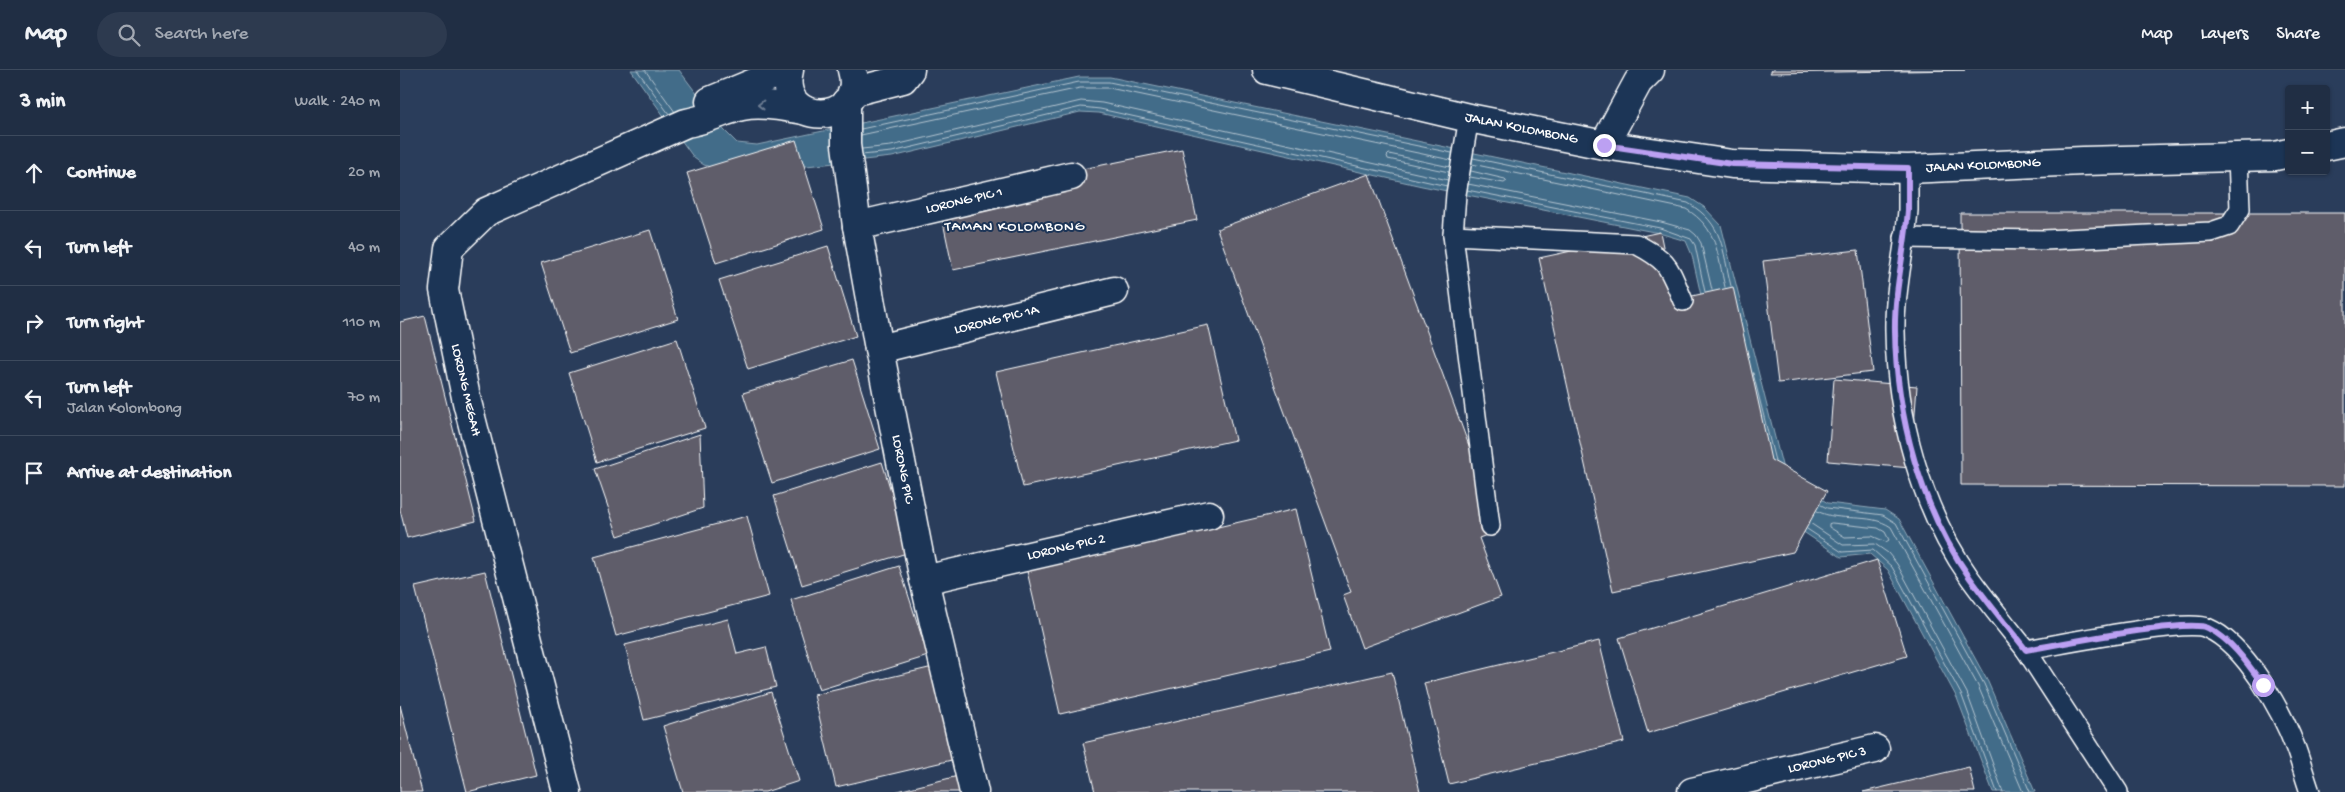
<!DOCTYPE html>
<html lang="en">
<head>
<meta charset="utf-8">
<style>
	body { margin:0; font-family:"Gochi Hand",sans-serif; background:#2d3a4f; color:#f1f3f6 }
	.controls { position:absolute; right:15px; top:15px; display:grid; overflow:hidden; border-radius:5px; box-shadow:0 1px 4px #0004 }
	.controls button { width:45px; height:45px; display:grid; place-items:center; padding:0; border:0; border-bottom:1px solid #3d4a5d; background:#202e44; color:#f1f3f6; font:25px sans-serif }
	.stop { position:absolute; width:15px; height:15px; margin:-11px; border:4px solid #bca0f2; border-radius:50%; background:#fff }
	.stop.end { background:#bca0f2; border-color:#fff; box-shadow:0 1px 5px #0008 }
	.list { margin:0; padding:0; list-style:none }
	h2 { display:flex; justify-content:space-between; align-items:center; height:65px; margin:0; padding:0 20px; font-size:21px }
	h2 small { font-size:16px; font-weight:400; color:#a2a8b2 }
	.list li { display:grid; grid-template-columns:32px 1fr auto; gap:15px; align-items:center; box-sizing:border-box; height:75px; padding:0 20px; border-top:1px solid #3d4a5d }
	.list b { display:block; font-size:19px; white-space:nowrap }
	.list p { margin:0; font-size:16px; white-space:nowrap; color:#a2a8b2 }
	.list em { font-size:16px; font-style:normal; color:#a2a8b2 }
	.icon { flex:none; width:28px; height:28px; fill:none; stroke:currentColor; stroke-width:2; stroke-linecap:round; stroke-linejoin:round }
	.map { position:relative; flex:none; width:1945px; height:722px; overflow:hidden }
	header { display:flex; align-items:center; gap:30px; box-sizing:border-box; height:70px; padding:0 25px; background:#202e44; border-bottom:1px solid #3d4a5d }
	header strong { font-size:24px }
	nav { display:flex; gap:28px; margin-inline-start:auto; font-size:18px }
	.search { width:350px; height:45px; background:#2d3a4f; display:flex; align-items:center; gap:12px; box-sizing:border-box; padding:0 18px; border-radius:28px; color:#a2a8b2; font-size:19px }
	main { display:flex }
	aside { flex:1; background:#202e44 }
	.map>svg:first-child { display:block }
	.water { fill:#426c89; stroke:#8ea7b8 }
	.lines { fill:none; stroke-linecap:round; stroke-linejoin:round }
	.shore { stroke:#b3c4d0; stroke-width:1 }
	.building { fill:#5f5d6a; stroke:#fff }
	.service-casing { stroke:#fff; stroke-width:22 }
	.minor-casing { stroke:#fff; stroke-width:31 }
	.tertiary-casing { stroke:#fff; stroke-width:31 }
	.service { stroke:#1d3557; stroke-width:19 }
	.minor { stroke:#1d3557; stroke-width:28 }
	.tertiary { stroke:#1d3557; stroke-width:28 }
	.oneway { stroke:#6c7c92 }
	.route { stroke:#bca0f2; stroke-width:6 }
	.labels { text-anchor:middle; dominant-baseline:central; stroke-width:4; stroke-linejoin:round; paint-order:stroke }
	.street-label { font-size:14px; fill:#fff; stroke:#1d3557 }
	.neighbourhood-label { font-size:15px; letter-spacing:1px; fill:#fff; stroke:#1d3557 }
</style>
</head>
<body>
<header>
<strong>Map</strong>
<div class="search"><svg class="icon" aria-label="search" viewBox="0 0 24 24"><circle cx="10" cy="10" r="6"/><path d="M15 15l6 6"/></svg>Search here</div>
<nav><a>Map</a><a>Layers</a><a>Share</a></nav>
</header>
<main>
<aside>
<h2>3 min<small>Walk · 240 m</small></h2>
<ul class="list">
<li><svg class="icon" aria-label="ahead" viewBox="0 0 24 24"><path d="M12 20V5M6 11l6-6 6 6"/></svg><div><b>Continue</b></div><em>20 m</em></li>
<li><svg class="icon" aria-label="left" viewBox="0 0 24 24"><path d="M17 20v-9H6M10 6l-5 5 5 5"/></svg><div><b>Turn left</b></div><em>40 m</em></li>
<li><svg class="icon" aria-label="right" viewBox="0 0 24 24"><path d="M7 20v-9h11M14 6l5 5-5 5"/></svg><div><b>Turn right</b></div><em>110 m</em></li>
<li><svg class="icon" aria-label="left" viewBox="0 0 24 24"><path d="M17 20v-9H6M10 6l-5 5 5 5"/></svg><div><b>Turn left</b><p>Jalan Kolombong</p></div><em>70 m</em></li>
<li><svg class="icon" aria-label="arrive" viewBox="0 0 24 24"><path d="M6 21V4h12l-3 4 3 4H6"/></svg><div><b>Arrive at destination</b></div></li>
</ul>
</aside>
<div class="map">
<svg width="1945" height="722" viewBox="0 0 1945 722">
	<rect width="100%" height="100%" fill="#2a3d5b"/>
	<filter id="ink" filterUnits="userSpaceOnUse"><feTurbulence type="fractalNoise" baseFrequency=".02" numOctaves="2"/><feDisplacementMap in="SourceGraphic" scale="10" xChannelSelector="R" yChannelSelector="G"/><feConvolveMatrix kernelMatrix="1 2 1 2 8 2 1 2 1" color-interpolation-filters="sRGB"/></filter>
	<g filter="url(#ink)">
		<polygon class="water" points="231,0 279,0 324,60 337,73 357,75 679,7 710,7 1290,128 1304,137 1321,155 1385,407 1428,433 1485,440 1499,449 1588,612 1635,722 1593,722 1557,628 1488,500 1470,484 1441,487 1345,423 1292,185 1286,171 1259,163 1022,116 699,43 680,42 492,87 349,102 317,99 304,95 294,88"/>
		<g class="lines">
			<g class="shore">
				<polyline points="237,0 269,44"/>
				<polyline points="245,0 275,42"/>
				<polyline points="461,59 679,12 709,12 1052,83"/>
				<polyline points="461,65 680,18 709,18 1051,90"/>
				<polyline points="462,79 491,76 681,31 702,33 1048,110"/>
				<polyline points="462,85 492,82 681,37 700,39 1047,116"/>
				<path d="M1073 88 1288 133C1324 154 1322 179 1331 216"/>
				<path d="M1072 94 1286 139C1318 158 1317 184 1325 217"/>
				<polyline points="1049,102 988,89 987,86 989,84 1050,97"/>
				<polyline points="1070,107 1104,113 1107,111 1105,109 1071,101"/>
				<polyline points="1068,114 1261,152 1290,160 1296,165 1301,173 1312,220"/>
				<polyline points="1067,120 1260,158 1291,169 1295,175 1305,222"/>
				<polyline points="1353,303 1375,391"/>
				<polyline points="1421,435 1427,438 1483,445 1496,453 1584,614 1630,722"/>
				<path d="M1417 441C1440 453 1469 442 1491 457L1578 616 1623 722"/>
				<polyline points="1410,453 1443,475 1475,474 1488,483 1497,494 1567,623 1603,722"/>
				<polygon points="1432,453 1478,458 1485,462 1489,470 1486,472 1472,466 1445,467 1429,457 1429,454"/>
				<polyline points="1407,459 1442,482 1473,480 1492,497 1562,626 1597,722"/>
			</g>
		</g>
		<g class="building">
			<polygon points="1372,0 1565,0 1370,3"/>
			<polygon points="396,70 424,159 316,193 287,103"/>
			<polygon points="782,79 797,150 553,200 538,128"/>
			<polygon points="969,104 1100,460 1079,468 1101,527 962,578 943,525 951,522 817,159"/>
			<polygon points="1560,143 1945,143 1945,416 1561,415"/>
			<polygon points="250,160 278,249 170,283 141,193"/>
			<polygon points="1260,162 1274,230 1333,217 1371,390 1427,421 1393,482 1213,521 1139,188"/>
			<polygon points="428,176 456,266 348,299 319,210"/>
			<polygon points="1458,180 1473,302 1378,313 1363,191"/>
			<polygon points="25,246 76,451 7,468 0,440 0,252"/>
			<polygon points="808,255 835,370 623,417 596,302"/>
			<polygon points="277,269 305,358 197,392 169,303"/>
			<polygon points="452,290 480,379 372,413 343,323"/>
			<polygon points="1434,309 1517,316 1511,398 1428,391"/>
			<polygon points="300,364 303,438 218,466 195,399"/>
			<polygon points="482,392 510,482 402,515 374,426"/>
			<polygon points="896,439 930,582 660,644 627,501"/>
			<polygon points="347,446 369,526 216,566 194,487"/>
			<polygon points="1477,490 1507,586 1248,663 1219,568"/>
			<polygon points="499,496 528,586 419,620 391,530"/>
			<polygon points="85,501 136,705 67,722 15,517"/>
			<polygon points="328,549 337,584 366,577 376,617 244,650 225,575"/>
			<polygon points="1199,571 1224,672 1049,714 1024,613"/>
			<polygon points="533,597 556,689 436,717 414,625"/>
			<polygon points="992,602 1020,722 695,722 683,673"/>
			<polygon points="371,622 399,711 365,722 283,722 263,656"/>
			<polygon points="0,635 22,722 0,722"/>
			<polygon points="1569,697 1575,722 1463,722"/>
			<polygon points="562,705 567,722 494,722"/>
		</g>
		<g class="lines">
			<g class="service-casing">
				<g id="service">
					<polyline points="1069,48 1056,124 1053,165 1090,456"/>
					<path d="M1508 99C1508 112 1508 126 1508 140 1505 181 1494 221 1495 261 1496 346 1521 439 1570 508 1588 533 1607 556 1626 580 1657 575 1786 548 1807 558 1845 574 1882 641 1896 679 1901 693 1905 708 1910 722"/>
					<path d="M1053 165 1236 174C1270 192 1268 196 1283 231"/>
					<polyline points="1504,168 1644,170 1811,162 1829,156 1840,139 1838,87"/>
					<polyline points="1626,580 1718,722"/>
				</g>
			</g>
			<g class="minor-casing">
				<g id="minor">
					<polyline points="310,31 385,0"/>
					<polyline points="1204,75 1238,12 1250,0"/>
					<path id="s1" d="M457 156 671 106"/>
					<path id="s2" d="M479 279 714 221"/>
					<path id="s3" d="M524 510 809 445"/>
					<path d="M167 722 67 332 44 220 49 178 86 142 286 53C306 50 323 41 342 36 362 32 383 37 404 40"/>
					<path id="s4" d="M1292 722 1475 679"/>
				</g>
			</g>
			<g class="tertiary-casing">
				<g id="tertiary">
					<path d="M389 0C375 60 468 56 452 0"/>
					<path id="s5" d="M867 0 1069 48 1204 75 1332 94 1508 99 1683 91 1875 86 1889 83"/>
					<polyline points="452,22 503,9 510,0"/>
					<path id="s6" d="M446 32V75L457 156 479 279 524 510 574 722"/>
					<polyline points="1926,76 1945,72"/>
				</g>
			</g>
			<use href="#service" class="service"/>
			<use href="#minor" class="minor"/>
			<use href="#tertiary" class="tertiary"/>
		</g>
		<defs><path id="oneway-chevron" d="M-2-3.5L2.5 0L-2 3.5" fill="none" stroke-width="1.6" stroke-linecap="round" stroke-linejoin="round" transform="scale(1.25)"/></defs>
		<use class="oneway" href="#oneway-chevron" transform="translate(361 35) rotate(179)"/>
	</g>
	<g class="lines" filter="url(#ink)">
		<path class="route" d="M1204 75 1332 94 1508 98C1508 112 1508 126 1508 140 1505 181 1494 221 1495 261 1496 346 1521 439 1570 508 1588 533 1607 556 1626 580 1656 575 1788 548 1808 558 1832 570 1848 594 1863 615"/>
	</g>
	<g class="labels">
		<g class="street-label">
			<text stroke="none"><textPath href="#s5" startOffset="261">JALAN KOLOMBONG</textPath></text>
			<text stroke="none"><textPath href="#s5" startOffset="726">JALAN KOLOMBONG</textPath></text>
			<text stroke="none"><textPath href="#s1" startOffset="110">LORONG PIC 1</textPath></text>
			<text stroke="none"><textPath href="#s2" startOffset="121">LORONG PIC 1A</textPath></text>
			<text transform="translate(65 320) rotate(77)">LORONG MEGAH</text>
			<text stroke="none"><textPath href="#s6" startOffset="372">LORONG PIC</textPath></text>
			<text stroke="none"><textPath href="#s3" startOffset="146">LORONG PIC 2</textPath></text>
			<text stroke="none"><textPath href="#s4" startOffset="139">LORONG PIC 3</textPath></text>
		</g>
		<g class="neighbourhood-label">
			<text x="615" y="157">TAMAN KOLOMBONG</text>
		</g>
	</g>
</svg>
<div class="controls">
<button>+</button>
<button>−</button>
</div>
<div class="stop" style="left:1863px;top:615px"></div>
<div class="stop end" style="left:1204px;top:75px"></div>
</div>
</main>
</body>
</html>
